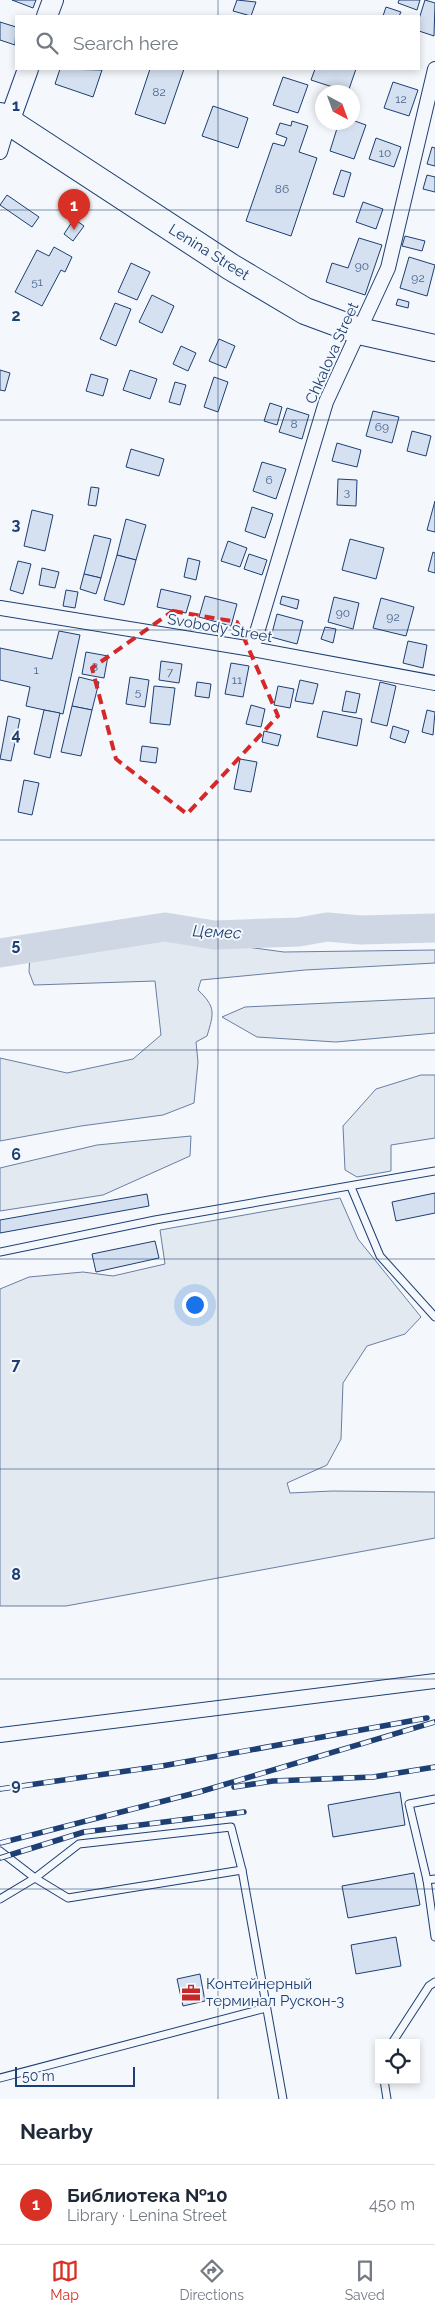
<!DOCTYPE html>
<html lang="en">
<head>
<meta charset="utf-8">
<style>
	body { margin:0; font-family:Raleway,sans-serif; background:#f2f2f3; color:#1f2937 }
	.controls { position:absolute; right:15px; bottom:15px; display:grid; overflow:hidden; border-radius:0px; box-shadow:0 2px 8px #0003 }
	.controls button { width:45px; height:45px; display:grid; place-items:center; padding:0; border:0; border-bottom:1px solid #e0e1e3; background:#fff; color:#1f2937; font:25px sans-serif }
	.compass { position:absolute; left:315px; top:85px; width:45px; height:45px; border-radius:50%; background:#fff; box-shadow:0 2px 8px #0003; rotate:139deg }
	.scale { position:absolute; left:15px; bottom:12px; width:120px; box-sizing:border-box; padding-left:5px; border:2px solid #1d3f73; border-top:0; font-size:14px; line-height:18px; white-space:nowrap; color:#1d3f73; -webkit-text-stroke:4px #f4f7fb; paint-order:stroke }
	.you { position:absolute; left:194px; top:1304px; width:18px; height:18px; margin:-12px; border:4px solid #fff; border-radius:50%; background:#1a73e8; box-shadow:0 0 0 8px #1a73e833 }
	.badge { display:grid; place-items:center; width:32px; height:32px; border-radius:50%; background:#d93025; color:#fff; font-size:16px; font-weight:700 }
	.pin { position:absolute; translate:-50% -41px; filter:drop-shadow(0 1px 2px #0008) }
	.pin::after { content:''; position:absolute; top:26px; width:18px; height:15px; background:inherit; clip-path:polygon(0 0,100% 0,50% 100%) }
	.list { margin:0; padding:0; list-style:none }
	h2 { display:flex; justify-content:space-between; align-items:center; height:65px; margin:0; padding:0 20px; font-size:21px }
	h2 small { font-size:16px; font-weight:400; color:#747a83 }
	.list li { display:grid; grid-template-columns:32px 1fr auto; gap:15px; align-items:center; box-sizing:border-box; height:80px; padding:0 20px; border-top:1px solid #e0e1e3 }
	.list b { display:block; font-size:19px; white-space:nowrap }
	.list p { margin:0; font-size:16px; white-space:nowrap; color:#747a83 }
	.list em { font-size:16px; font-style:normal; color:#747a83 }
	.icon { flex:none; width:28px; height:28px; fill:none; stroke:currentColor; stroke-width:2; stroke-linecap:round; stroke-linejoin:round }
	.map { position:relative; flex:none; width:435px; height:2099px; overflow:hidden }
	.search { position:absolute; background:#fff; box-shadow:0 2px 8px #0003; left:15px; right:15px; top:15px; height:55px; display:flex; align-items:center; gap:12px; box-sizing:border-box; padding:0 18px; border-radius:0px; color:#747a83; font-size:19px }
	.sheet { height:145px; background:#fff }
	nav { display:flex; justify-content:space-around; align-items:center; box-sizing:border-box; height:70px; border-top:1px solid #e0e1e3; background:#fff; font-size:14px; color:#747a83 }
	nav a { display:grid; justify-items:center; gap:2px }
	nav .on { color:#d93025 }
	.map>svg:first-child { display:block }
	.green { fill:#e3e9f0; stroke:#687fa3 }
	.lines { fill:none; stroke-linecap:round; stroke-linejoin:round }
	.river { stroke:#cfd7e4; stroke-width:29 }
	.building { fill:#d5e0f0; stroke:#1d3f73 }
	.lane-casing { stroke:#1d3f73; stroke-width:9 }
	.street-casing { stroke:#1d3f73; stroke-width:16 }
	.secondary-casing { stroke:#1d3f73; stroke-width:22 }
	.highway-casing { stroke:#1d3f73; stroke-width:28 }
	.lane { stroke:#f4f7fb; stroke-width:7 }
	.street { stroke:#f4f7fb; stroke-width:14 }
	.secondary { stroke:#f4f7fb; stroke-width:20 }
	.highway { stroke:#f4f7fb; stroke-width:26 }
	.rail-casing { stroke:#1d3f73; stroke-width:5.5 }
	.rail { stroke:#f4f7fb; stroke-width:4; stroke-dasharray:11; stroke-linecap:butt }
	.marked { fill:none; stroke:#d62828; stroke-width:4; stroke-dasharray:10 6; stroke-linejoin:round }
	.grid { fill:none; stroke:#1d3f73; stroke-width:1; stroke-opacity:0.55 }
	.labels { text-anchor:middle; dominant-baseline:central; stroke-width:4; stroke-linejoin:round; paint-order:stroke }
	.number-label { font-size:12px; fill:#4b6792 }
	.street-label { font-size:15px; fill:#1d3f73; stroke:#f4f7fb }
	.poi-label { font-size:15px; fill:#1d3f73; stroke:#f4f7fb; text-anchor:start }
	.water-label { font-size:16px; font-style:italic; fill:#1d3f73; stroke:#f4f7fb }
	.grid-label { font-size:16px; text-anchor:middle; font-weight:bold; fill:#1d3f73; stroke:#f4f7fb; stroke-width:4; stroke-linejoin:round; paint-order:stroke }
</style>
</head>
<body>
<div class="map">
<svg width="435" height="2099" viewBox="0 0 435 2099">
	<rect width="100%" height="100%" fill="#f4f7fb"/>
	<g class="green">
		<path d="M165 936 284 952 435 950V963L305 970 201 980 198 990C216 1007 214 1013 207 1036L196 1042 198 1062 194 1103 163 1115 81 1126 0 1141V1058L67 1073 133 1059 161 1035 155 981 34 985 29 972 30 953Z"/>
		<polygon points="435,998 435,1033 336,1042 257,1037 222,1017 245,1007"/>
		<polygon points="421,1075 435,1075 435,1138 391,1145 391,1171 357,1177 345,1170 343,1126 376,1089"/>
		<polygon points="191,1136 190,1156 103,1195 0,1211 0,1168 97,1145"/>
		<polygon points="340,1198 358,1239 421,1317 405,1334 367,1346 343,1383 341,1439 327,1465 287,1483 290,1493 332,1491 435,1492 435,1538 66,1606 0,1606 0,1289 29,1277 83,1272 113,1276 165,1264 160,1230"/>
	</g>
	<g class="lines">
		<polyline class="river" points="0,953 165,927 214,935 299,932 327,927 361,930 435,928"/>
	</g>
	<g class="building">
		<polygon points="12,0 36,0 33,8"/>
		<polygon points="237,0 256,2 251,16 233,11"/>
		<polygon points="399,0 420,0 417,10 398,3"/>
		<polygon points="425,0 435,3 434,36 419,31 419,19"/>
		<polygon points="386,7 401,12 399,16 383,16"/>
		<polygon points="0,22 16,27 15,45 0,40"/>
		<polygon points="60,69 102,70 93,97 55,84"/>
		<polygon points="150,69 184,69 165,124 135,114"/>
		<polygon points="315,69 356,69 348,92 311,80"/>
		<polygon points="283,77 308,85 298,113 273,105"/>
		<polygon points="393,82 418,90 409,116 384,108"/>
		<polygon points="213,106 248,118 238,148 202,136"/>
		<polygon points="352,120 366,125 354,159 330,151 339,122 352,122"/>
		<polygon points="292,121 308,126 299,152 317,158 291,236 246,221 273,143 284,146 287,138 276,134 280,123 291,126"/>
		<polygon points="376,138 401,147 394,167 369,159"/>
		<polygon points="432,147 435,148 435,166 427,164"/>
		<polygon points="341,170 351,173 344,197 333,194"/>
		<polygon points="427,175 435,177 435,192 423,189"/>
		<polygon points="7,195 39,217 32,227 0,205"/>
		<polygon points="363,202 383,209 376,229 356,222"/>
		<polygon points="74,219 84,226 73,241 64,234"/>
		<polygon points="405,236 425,241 422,251 402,246"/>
		<polygon points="359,238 382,245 365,295 326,282 332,263 348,268"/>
		<polygon points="54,247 72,257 65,272 61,270 42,306 15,292 37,250 49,256"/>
		<polygon points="409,257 435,265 427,296 400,288"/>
		<polygon points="131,263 150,272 137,300 118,292"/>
		<polygon points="152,295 174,306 162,333 139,322"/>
		<polygon points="398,299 409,302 408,308 396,305"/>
		<polygon points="115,303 131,309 116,346 100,339"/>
		<polygon points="219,339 235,346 226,368 209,361"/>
		<polygon points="181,346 196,353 188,371 173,364"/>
		<polygon points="0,370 10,373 5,391 0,390"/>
		<polygon points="130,370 157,379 150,399 123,390"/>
		<polygon points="91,374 108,379 103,396 86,391"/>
		<polygon points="214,377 228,382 218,412 204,407"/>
		<polygon points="175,382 186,385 180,405 169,402"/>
		<polygon points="270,403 282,407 277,425 264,421"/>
		<polygon points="287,408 309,415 302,439 279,432"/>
		<polygon points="373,411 399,417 392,443 366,436"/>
		<polygon points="412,431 431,436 426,456 407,451"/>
		<polygon points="337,443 361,450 357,467 332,461"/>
		<polygon points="131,449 164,459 159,476 126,467"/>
		<polygon points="262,462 286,469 276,499 253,491"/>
		<polygon points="338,479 357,480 356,506 337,505"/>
		<polygon points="91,487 99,488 96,506 88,505"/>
		<polygon points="435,501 435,532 427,530"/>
		<polygon points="252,507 273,514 265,538 245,531"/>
		<polygon points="32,510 53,515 45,551 24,546"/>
		<polygon points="126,519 146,525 136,560 117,555"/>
		<polygon points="94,535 111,539 101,578 84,574"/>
		<polygon points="350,539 384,548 376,579 342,570"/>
		<polygon points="228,541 247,548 240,567 221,561"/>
		<polygon points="433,552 435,553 435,573 428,571"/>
		<polygon points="249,554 267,560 262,575 244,569"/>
		<polygon points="117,555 136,560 124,605 104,600"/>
		<polygon points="188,558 200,561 196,580 184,577"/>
		<polygon points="18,561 31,564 23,594 10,590"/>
		<polygon points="42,568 59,572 55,588 39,585"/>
		<polygon points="84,574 101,578 96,594 80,589"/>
		<polygon points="161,589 191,596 186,613 157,607"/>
		<polygon points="66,590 78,592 75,608 63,606"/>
		<polygon points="205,596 237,604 231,626 199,617"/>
		<polygon points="282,596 299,600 297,609 280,604"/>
		<polygon points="334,597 359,603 353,629 328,622"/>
		<polygon points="381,598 414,607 406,636 373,628"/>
		<polygon points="277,614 303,621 297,644 271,637"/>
		<polygon points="325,627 336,629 333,643 321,639"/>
		<polygon points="59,631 80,635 63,714 26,706 30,687 0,680 0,648 52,659"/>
		<polygon points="408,641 427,645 423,668 403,663"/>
		<polygon points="86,652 108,656 104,678 82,674"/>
		<polygon points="161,661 182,664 179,683 159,680"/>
		<polygon points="231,663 249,666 243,697 225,694"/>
		<polygon points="79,677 99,682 92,710 72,706"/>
		<polygon points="130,677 149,680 145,707 126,704"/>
		<polygon points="300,680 318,684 313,704 295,701"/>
		<polygon points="197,682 211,684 209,698 195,696"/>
		<polygon points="380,682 396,686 387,726 371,722"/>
		<polygon points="154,686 175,688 170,725 150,723"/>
		<polygon points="278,686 294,689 290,708 274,705"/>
		<polygon points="346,691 360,694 356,713 342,711"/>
		<polygon points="251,705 265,709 261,727 246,724"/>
		<polygon points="72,706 92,710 81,756 61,752"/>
		<polygon points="44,710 60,713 50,758 34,754"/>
		<polygon points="427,710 435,712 433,735 422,732"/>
		<polygon points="323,711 362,719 357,746 317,737"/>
		<polygon points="8,716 20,719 11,761 0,759"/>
		<polygon points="393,726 409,731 405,743 390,738"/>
		<polygon points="264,731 281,735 278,746 262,742"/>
		<polygon points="142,746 158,748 156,763 140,761"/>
		<polygon points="240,759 257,762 251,792 234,789"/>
		<polygon points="24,780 39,783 32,815 18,812"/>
		<polygon points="435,1193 435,1213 396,1221 392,1202"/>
		<polygon points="147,1194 149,1206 0,1233 0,1220"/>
		<polygon points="155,1241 159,1258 96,1272 92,1254"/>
		<polygon points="400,1792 405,1825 333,1837 328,1805"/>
		<polygon points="414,1873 420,1905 348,1918 342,1886"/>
		<polygon points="396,1937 401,1966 356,1974 351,1945"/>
		<polygon points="200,1974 205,2001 183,2006 177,1979"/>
	</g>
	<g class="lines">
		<g class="lane-casing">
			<g id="lane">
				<polyline points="351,1187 380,1256 435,1317"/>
				<polyline points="0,1252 155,1220 435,1171"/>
				<polyline points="435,1799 409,1804 427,1880 435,1937"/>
				<polyline points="0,1851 35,1878 68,1898 242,1870"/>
				<polyline points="427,1880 435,1879"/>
				<polyline points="0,1899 35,1878 79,1844 231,1827 242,1870 283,2099"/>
				<polyline points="392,2043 429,1986 435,1982"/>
				<polyline points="0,2078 266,2008"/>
				<polyline points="384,2080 387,2099"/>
			</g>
		</g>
		<g class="street-casing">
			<g id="street">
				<polyline points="0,152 9,122"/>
				<polyline points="0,608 252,649 435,683"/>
				<polyline points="252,649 326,402 388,268 435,69"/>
				<polyline points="0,1735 435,1681"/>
			</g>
		</g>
		<g class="secondary-casing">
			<g id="secondary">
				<polyline points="47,16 53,0"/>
				<polyline points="9,122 28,69"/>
			</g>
		</g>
		<g class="highway-casing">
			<polyline id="highway" points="0,116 231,267 305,311 359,331 435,348"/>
		</g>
		<use href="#lane" class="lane"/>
		<use href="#street" class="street"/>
		<use href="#secondary" class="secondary"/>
		<use href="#highway" class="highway"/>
		<g class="rail-casing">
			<g id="rail">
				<polyline points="234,1787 273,1781 373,1777 435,1767"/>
				<polyline points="0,1789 162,1766 427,1718"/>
				<polyline points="0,1843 199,1792 435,1722"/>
				<polyline points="0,1858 84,1832 244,1812"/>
			</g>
		</g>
		<use href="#rail" class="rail"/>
	</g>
	<path class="marked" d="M173 611 237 622 278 716 187 814 116 759 92 668Z"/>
	<path class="grid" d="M218 0V16M218 69V2099M0 210H435M0 420H435M0 630H435M0 840H435M0 1050H435M0 1259H435M0 1469H435M0 1679H435M0 1889H435"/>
	<defs>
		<g id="office-bare" transform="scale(1.5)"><path d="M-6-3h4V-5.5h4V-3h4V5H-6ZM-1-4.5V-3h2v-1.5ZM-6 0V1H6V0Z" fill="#c62828" stroke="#f4f7fb" stroke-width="2.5" paint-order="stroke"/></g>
	</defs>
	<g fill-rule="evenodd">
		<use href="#office-bare" x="191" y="1993"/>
	</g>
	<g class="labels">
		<g class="number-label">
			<text x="159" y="92">82</text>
			<text x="401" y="99">12</text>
			<text x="385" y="153">10</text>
			<text x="282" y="189">86</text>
			<text x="362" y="266">90</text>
			<text x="418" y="278">92</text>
			<text x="37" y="282">51</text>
			<text x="294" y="424">8</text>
			<text x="382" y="427">69</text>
			<text x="269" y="480">6</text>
			<text x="347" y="492">3</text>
			<text x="343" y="613">90</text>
			<text x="393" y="617">92</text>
			<text x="95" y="665">3</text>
			<text x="36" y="670">1</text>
			<text x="170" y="672">7</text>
			<text x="237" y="680">11</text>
			<text x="138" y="692">5</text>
		</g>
		<g class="street-label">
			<text transform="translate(209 252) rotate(32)">Lenina Street</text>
			<text transform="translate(332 353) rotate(-66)">Chkalova Street</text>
			<text transform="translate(220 628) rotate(10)">Svobody Street</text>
		</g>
		<g class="poi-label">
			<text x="206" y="1984">Контейнерный<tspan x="206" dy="17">терминал Рускон-3</tspan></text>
		</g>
		<g class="water-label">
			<text transform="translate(217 932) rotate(3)">Цемес</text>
		</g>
	</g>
	<g class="grid-label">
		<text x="16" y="111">1</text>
		<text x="16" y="321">2</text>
		<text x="16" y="530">3</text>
		<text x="16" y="740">4</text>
		<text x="16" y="950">5</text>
		<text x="16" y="1160">6</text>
		<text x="16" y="1370">7</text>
		<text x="16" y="1580">8</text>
		<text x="16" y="1790">9</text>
	</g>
</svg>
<div class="controls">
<button><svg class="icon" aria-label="locate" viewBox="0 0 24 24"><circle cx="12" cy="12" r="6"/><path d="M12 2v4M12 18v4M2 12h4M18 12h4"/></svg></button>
</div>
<svg class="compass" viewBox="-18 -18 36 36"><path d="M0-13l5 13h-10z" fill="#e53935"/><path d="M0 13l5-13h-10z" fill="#747a83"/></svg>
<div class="scale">50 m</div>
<div class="you"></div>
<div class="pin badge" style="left:74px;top:230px">1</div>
<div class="search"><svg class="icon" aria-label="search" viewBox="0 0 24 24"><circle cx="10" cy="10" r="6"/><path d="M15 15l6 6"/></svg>Search here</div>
</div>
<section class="sheet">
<h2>Nearby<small></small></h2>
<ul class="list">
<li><span class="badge">1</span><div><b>Библиотека №10</b><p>Library · Lenina Street</p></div><em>450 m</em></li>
</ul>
</section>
<nav>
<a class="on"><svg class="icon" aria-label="map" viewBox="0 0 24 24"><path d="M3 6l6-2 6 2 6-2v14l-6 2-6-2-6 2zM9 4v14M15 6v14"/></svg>Map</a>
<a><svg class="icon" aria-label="directions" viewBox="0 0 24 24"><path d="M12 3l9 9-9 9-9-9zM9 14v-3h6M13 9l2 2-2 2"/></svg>Directions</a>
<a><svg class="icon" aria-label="saved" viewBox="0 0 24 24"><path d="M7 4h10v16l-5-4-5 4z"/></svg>Saved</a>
</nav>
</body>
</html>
